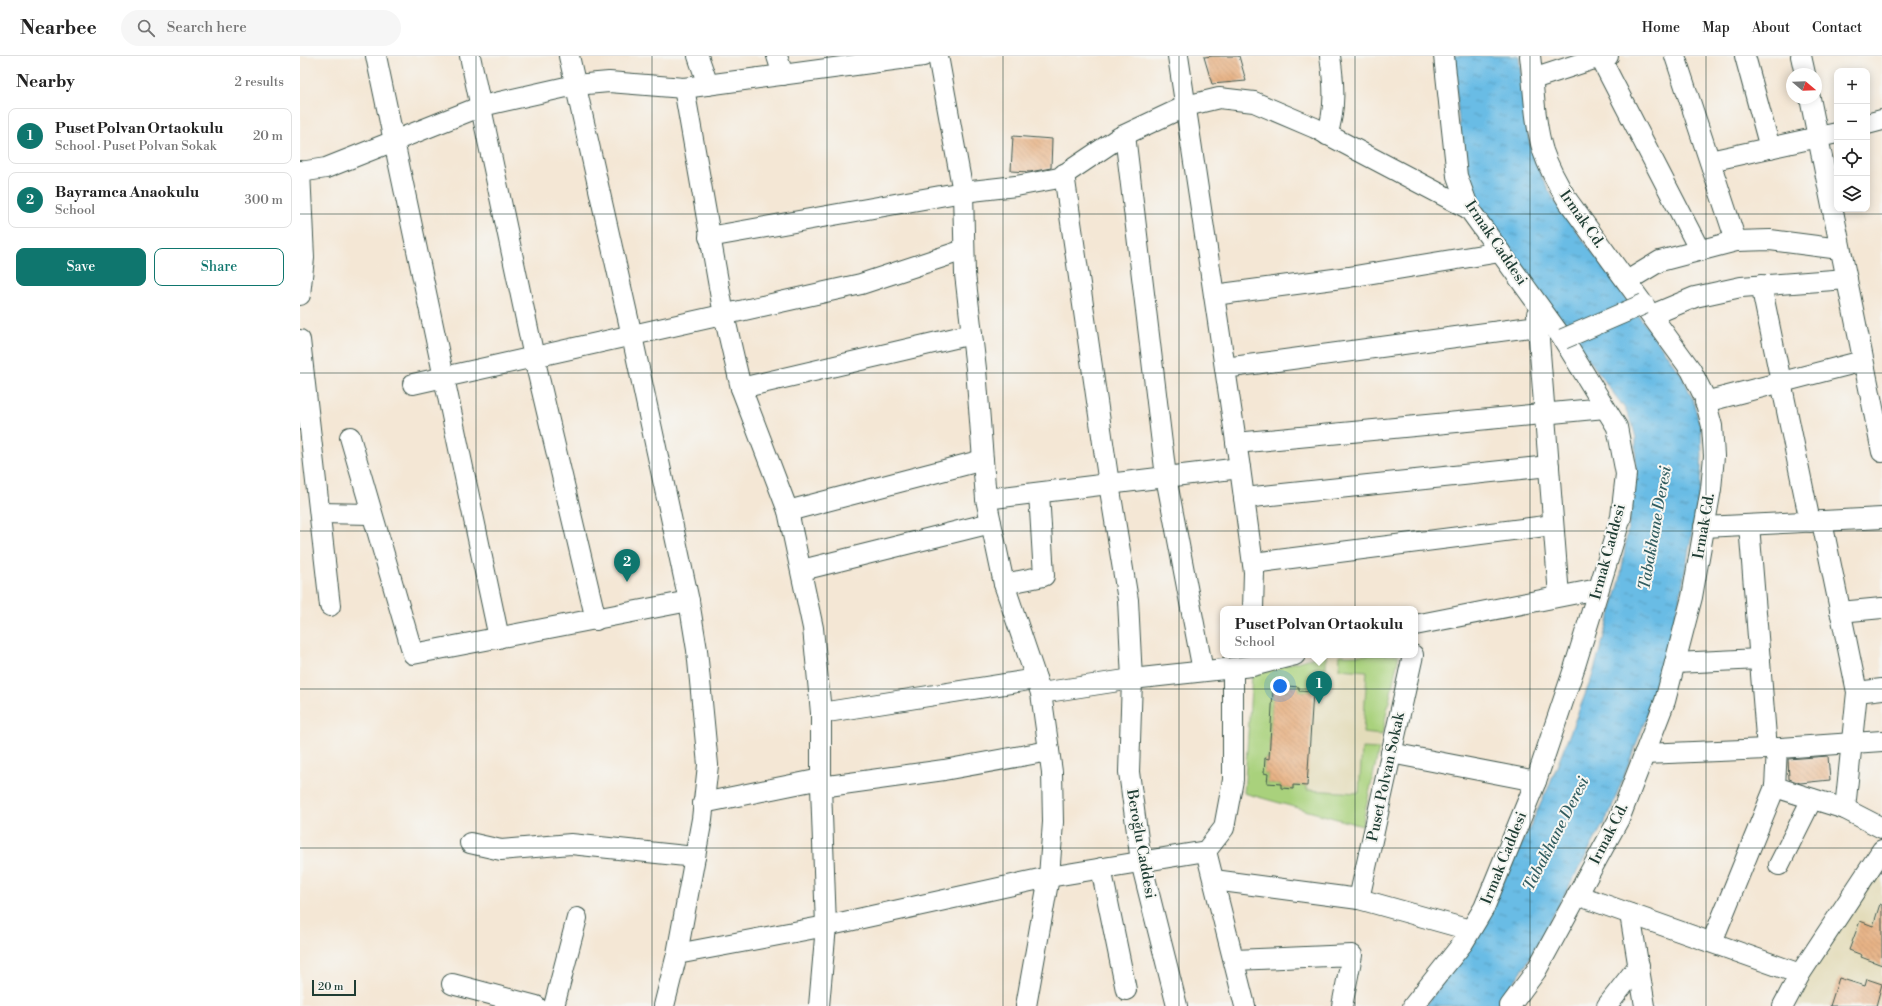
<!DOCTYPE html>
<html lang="en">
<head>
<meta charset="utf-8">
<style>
	body { margin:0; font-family:"Libre Bodoni",serif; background:#f6f6f6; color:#222 }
	.controls { position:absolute; right:12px; top:12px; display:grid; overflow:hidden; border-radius:8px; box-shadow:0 2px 10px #0003 }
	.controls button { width:36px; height:36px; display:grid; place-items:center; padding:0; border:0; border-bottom:1px solid #e0e0e0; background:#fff; color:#222; font:20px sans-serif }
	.compass { position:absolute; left:1486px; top:12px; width:36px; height:36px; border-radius:50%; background:#fff; box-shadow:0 2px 10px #0003; rotate:109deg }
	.scale { position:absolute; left:12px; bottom:10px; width:44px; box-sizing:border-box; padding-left:4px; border:2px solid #1f3d34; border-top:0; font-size:11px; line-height:14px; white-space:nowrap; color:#1f3d34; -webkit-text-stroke:3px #f6f6f2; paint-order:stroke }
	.you { position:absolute; left:980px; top:630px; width:14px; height:14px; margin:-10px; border:3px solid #fff; border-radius:50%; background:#1a73e8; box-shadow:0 0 0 6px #1a73e833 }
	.badge { display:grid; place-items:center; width:26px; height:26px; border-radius:50%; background:#0f766e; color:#fff; font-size:13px; font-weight:700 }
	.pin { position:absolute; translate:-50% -33px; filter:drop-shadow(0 1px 2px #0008) }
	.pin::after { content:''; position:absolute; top:21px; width:14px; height:12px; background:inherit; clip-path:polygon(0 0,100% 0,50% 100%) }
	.popup { position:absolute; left:920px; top:550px; width:198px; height:52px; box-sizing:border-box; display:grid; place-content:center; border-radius:8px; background:#fff; filter:drop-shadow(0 1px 3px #0005); font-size:13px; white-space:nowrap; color:#767676 }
	.popup b { font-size:15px; color:#222 }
	.popup::after { content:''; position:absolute; left:50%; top:100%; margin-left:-8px; border:8px solid transparent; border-top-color:#fff }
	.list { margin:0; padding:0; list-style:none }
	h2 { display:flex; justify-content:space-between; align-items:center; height:52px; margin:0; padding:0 16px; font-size:17px }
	h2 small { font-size:13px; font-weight:400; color:#767676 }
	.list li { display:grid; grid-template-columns:26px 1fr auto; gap:12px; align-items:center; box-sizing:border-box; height:56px; margin:0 8px 8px; padding:0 8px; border:1px solid #e0e0e0; border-radius:8px }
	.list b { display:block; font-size:15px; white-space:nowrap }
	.list p { margin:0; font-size:13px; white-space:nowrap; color:#767676 }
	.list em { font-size:13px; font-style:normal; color:#767676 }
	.actions { display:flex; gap:8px; padding:12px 16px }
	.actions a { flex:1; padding:9px 0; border:1px solid #0f766e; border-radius:8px; text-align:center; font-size:14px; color:#0f766e }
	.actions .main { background:#0f766e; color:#fff }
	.icon { flex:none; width:22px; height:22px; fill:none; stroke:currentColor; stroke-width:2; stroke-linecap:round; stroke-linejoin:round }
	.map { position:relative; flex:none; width:1582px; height:950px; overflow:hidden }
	header { display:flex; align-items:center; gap:24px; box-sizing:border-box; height:56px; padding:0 20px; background:#fff; border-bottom:1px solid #e0e0e0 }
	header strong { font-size:19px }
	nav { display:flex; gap:22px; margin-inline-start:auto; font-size:14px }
	.search { width:280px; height:36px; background:#f6f6f6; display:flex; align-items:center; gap:10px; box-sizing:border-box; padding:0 14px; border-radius:22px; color:#767676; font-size:15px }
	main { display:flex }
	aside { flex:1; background:#fff }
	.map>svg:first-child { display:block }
	.built { fill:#e3dcba }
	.grass { fill:#a9d17c; stroke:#648758 }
	.water { fill:url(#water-ripples); stroke:#447c8c }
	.building { fill:url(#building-back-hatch) }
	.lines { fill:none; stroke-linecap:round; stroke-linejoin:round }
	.minor-casing { stroke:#3f564c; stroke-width:22 }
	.minor { stroke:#fff; stroke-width:20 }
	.minor-bridge-casing { stroke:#3f564c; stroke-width:22; stroke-linecap:butt }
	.minor-bridge { stroke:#fff; stroke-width:20 }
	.grid { fill:none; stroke:#1f3d34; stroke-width:1; stroke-opacity:0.55 }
	.labels { text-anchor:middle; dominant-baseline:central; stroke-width:4; stroke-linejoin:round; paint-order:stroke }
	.street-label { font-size:15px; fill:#1f3d34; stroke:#f6f6f2 }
	.water-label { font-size:16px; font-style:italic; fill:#325d60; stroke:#f6f6f2 }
</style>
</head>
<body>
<header>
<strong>Nearbee</strong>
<div class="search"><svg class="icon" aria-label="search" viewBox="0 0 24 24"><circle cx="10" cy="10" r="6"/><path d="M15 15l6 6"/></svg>Search here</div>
<nav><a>Home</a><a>Map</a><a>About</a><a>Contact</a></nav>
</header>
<main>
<aside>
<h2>Nearby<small>2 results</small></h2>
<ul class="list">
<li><span class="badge">1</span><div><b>Puset Polvan Ortaokulu</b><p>School · Puset Polvan Sokak</p></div><em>20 m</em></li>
<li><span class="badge">2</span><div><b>Bayramca Anaokulu</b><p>School</p></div><em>300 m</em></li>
</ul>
<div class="actions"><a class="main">Save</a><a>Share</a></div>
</aside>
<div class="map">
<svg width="1582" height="950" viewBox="0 0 1582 950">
	<defs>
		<pattern id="water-ripples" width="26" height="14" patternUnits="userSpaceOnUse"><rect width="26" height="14" fill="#69bce5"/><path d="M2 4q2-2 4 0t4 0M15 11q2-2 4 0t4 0" fill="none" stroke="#569aba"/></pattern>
		<pattern id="building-back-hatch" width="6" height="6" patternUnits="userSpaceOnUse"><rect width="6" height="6" fill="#e8b285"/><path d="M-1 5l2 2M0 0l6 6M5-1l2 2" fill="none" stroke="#bb926e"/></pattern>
	</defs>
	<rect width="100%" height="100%" fill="#f6f6f2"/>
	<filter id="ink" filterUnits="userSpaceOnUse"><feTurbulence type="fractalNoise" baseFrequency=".025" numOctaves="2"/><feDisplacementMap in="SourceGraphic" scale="8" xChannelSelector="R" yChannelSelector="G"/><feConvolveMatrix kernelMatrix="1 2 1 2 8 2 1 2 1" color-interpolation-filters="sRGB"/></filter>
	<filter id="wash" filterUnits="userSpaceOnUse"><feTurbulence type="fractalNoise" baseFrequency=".012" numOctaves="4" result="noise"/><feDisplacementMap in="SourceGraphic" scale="16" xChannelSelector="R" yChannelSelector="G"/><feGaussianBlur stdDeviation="0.9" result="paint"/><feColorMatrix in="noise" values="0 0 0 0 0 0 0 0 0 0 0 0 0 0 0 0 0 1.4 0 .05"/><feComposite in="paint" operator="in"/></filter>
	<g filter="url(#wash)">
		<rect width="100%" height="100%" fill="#f4e7d5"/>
		<g class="built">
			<polygon points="1022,599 1099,599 1062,770 944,737 952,618"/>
			<polygon points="1582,805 1582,950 1489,950"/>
		</g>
		<g class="grass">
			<polygon points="1022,599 1026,599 1026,612 1014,612 1013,636 999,635 999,631 987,630 987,635 973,634 969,703 965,702 964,717 968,718 967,727 981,728 981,732 993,733 993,729 1007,730 1007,734 1059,737 1062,692 1079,693 1062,770 944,737 952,618"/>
			<polygon points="1040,599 1099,599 1082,679 1063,677 1067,615 1039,613"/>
		</g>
		<path class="water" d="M1153 0H1219C1223 32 1223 67 1233 98 1239 117 1248 134 1259 151L1382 319 1393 344 1401 372 1402 400 1400 432 1381 538 1354 642 1310 756 1226 909 1197 950H1125L1178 879 1250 728 1292 621 1320 525 1335 424 1336 382 1332 367 1325 353 1204 187 1183 155 1168 118 1160 78Z"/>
		<g id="blocks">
			<g class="building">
				<polygon points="913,0 939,0 946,25 912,28 904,1"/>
				<polygon points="713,80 752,83 751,112 730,116 711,115"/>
				<polygon points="987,630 999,631 999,635 1013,636 1007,730 993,729 993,733 981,732 981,728 967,727 968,718 964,717 965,702 969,703 973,634 987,635"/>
				<polygon points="1528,700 1530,724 1500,727 1489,723 1488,703"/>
				<polygon points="1580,848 1582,849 1582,909 1561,901 1562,899 1549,894 1560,865 1573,870"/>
				<polygon points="1539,922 1565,930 1567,923 1582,928 1576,950 1530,950"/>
			</g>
		</g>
	</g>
	<g filter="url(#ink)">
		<use href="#blocks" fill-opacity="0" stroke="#3f564c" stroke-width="1"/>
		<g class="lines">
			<g class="minor-casing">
				<g id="minor">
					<polyline points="76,0 199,582"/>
					<polyline points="170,0 234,301 296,564"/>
					<polyline points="269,0 332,280 389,545 397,594 408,709 402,763 377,898"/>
					<polyline points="398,0 408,29"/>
					<polyline points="477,0 483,19"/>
					<polyline points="638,0 663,136 665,218 676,313 686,443 704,528 741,637 752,716 753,766 749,821 726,950"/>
					<polyline points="878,0 940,412 954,516 953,553"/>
					<polyline points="1375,0 1436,185"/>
					<polyline points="1445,0 1470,92"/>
					<polyline points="1501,0 1505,18"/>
					<polyline points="1300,1 1400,195"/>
					<polyline points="1233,23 1300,1 1308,0"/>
					<polyline points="384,32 424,259 441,332 488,455 513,572 521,657 521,731 526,870 519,950"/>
					<polyline points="1510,42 1582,396"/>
					<polyline points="1567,68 1582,64"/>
					<polyline points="825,79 866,421 903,615"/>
					<path d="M1027 79C1036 53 1034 27 1030 0"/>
					<polyline points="1410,105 1537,77"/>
					<polyline points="0,115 4,202 0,239"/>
					<polyline points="0,116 26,112 182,50 275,29 309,26 384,32 623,0"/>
					<polyline points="764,118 809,428 828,544 832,623 829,716 841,806 877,950"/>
					<polyline points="409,181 663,136 716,130 759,122 820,81 886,50 919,42 954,46 1015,72 1169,153"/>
					<polyline points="1327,225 1360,205 1436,185 1470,184 1540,193"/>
					<polyline points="1461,229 1510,466"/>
					<polyline points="914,239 1049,221 1200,196"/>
					<polyline points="1237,258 1259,540"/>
					<polyline points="1352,259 1395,241 1441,231 1547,223"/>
					<polyline points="0,284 30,550"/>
					<polyline points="925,312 1238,270"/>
					<polyline points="113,328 561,228 664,194"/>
					<polyline points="441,332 672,278"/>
					<polyline points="1405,346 1563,305"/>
					<polyline points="50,381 113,598 389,545"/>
					<polyline points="936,387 1305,352"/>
					<polyline points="944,442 1249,410"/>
					<polyline points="686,443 940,412"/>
					<polyline points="488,455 683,404"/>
					<polyline points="20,457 71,458"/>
					<polyline points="1522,466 1557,636 1545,753"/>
					<polyline points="1449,469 1467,693"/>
					<polyline points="1404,471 1582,462"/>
					<polyline points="953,507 1253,469"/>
					<polyline points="502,514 691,467"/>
					<polyline points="704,528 744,520 739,437"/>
					<polyline points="1540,556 1582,552"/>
					<polyline points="1115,569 1298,533"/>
					<polyline points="1375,607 1460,603"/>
					<polyline points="1557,636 1582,633"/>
					<polyline points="741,637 832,623 952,610 995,599"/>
					<polyline points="521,657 736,623"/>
					<polyline points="1477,692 1475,731 1545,753 1582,772"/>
					<polyline points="1091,697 1236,725"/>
					<polyline points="1344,698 1467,693 1582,685"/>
					<polyline points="521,731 644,714 749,695"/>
					<polyline points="403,747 521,723"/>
					<polyline points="170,787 201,794 271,788 395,801"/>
					<polyline points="906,795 945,950"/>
					<polyline points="1479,809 1512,743"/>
					<polyline points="801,812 826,934"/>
					<polyline points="914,824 1059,843 1170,874"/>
					<polyline points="1277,839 1500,918"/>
					<polyline points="1059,843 1113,599"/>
					<polyline points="1330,858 1345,950"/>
					<polyline points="1412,886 1475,731"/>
					<polyline points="934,904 1052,899 1042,950"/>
					<polyline points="152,928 236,950"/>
					<polyline points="254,950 277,862"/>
					<polyline points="364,950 377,898 526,870 749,821 906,795 924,772 933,724 933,612"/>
					<polyline points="1113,950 1163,887 1184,852 1236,725 1274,613 1321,461 1326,418 1317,371 1263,283 1169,153 1157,120 1144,0"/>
					<path d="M1210 950 1236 915 1320 761 1365 645 1392 541 1411 433 1414 400 1412 370 1404 340 1391 314 1268 145C1258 129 1249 113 1243 95 1234 65 1234 31 1230 0"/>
					<polyline points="1307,950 1339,909"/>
					<polyline points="1483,950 1500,918 1582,794"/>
				</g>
			</g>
			<use href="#minor" class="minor"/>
			<g class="minor-bridge-casing">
				<polyline id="minor-bridge" points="1263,283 1344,248"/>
			</g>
			<use href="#minor-bridge" class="minor-bridge"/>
		</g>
	</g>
	<path class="grid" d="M176 0V950M352 0V950M527 0V950M703 0V950M879 0V950M1055 0V950M1230 0V950M1406 0V950M0 158H1582M0 317H1582M0 475H1582M0 633H1582M0 792H1582"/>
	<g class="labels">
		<g class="street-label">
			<text transform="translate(1282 163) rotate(55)">Irmak Cd.</text>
			<text transform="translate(1196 187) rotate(56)">Irmak Caddesi</text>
			<text transform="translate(1404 470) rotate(-80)">Irmak Cd.</text>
			<text transform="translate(1308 496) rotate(-75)">Irmak Caddesi</text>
			<text transform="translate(1086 721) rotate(-78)">Puset Polvan Sokak</text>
			<text transform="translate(1309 778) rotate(-63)">Irmak Cd.</text>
			<text transform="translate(841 788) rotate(80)">Beroğlu Caddesi</text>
			<text transform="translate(1204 802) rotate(-68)">Irmak Caddesi</text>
		</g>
		<g class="water-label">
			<text transform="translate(1355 472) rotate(-80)">Tabakhane Deresi</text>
			<text transform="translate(1256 778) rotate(-63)">Tabakhane Deresi</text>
		</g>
	</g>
</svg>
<div class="controls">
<button>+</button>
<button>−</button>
<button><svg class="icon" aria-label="locate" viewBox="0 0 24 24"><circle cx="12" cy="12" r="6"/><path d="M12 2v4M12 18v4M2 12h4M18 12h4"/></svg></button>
<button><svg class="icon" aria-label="layers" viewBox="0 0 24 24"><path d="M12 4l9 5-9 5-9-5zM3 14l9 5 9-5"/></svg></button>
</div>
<svg class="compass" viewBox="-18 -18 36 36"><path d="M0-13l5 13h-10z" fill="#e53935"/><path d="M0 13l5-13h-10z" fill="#767676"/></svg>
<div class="scale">20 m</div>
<div class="you"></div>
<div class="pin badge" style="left:1019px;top:648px">1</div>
<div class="popup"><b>Puset Polvan Ortaokulu</b>School</div>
<div class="pin badge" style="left:327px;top:526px">2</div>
</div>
</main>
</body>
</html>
